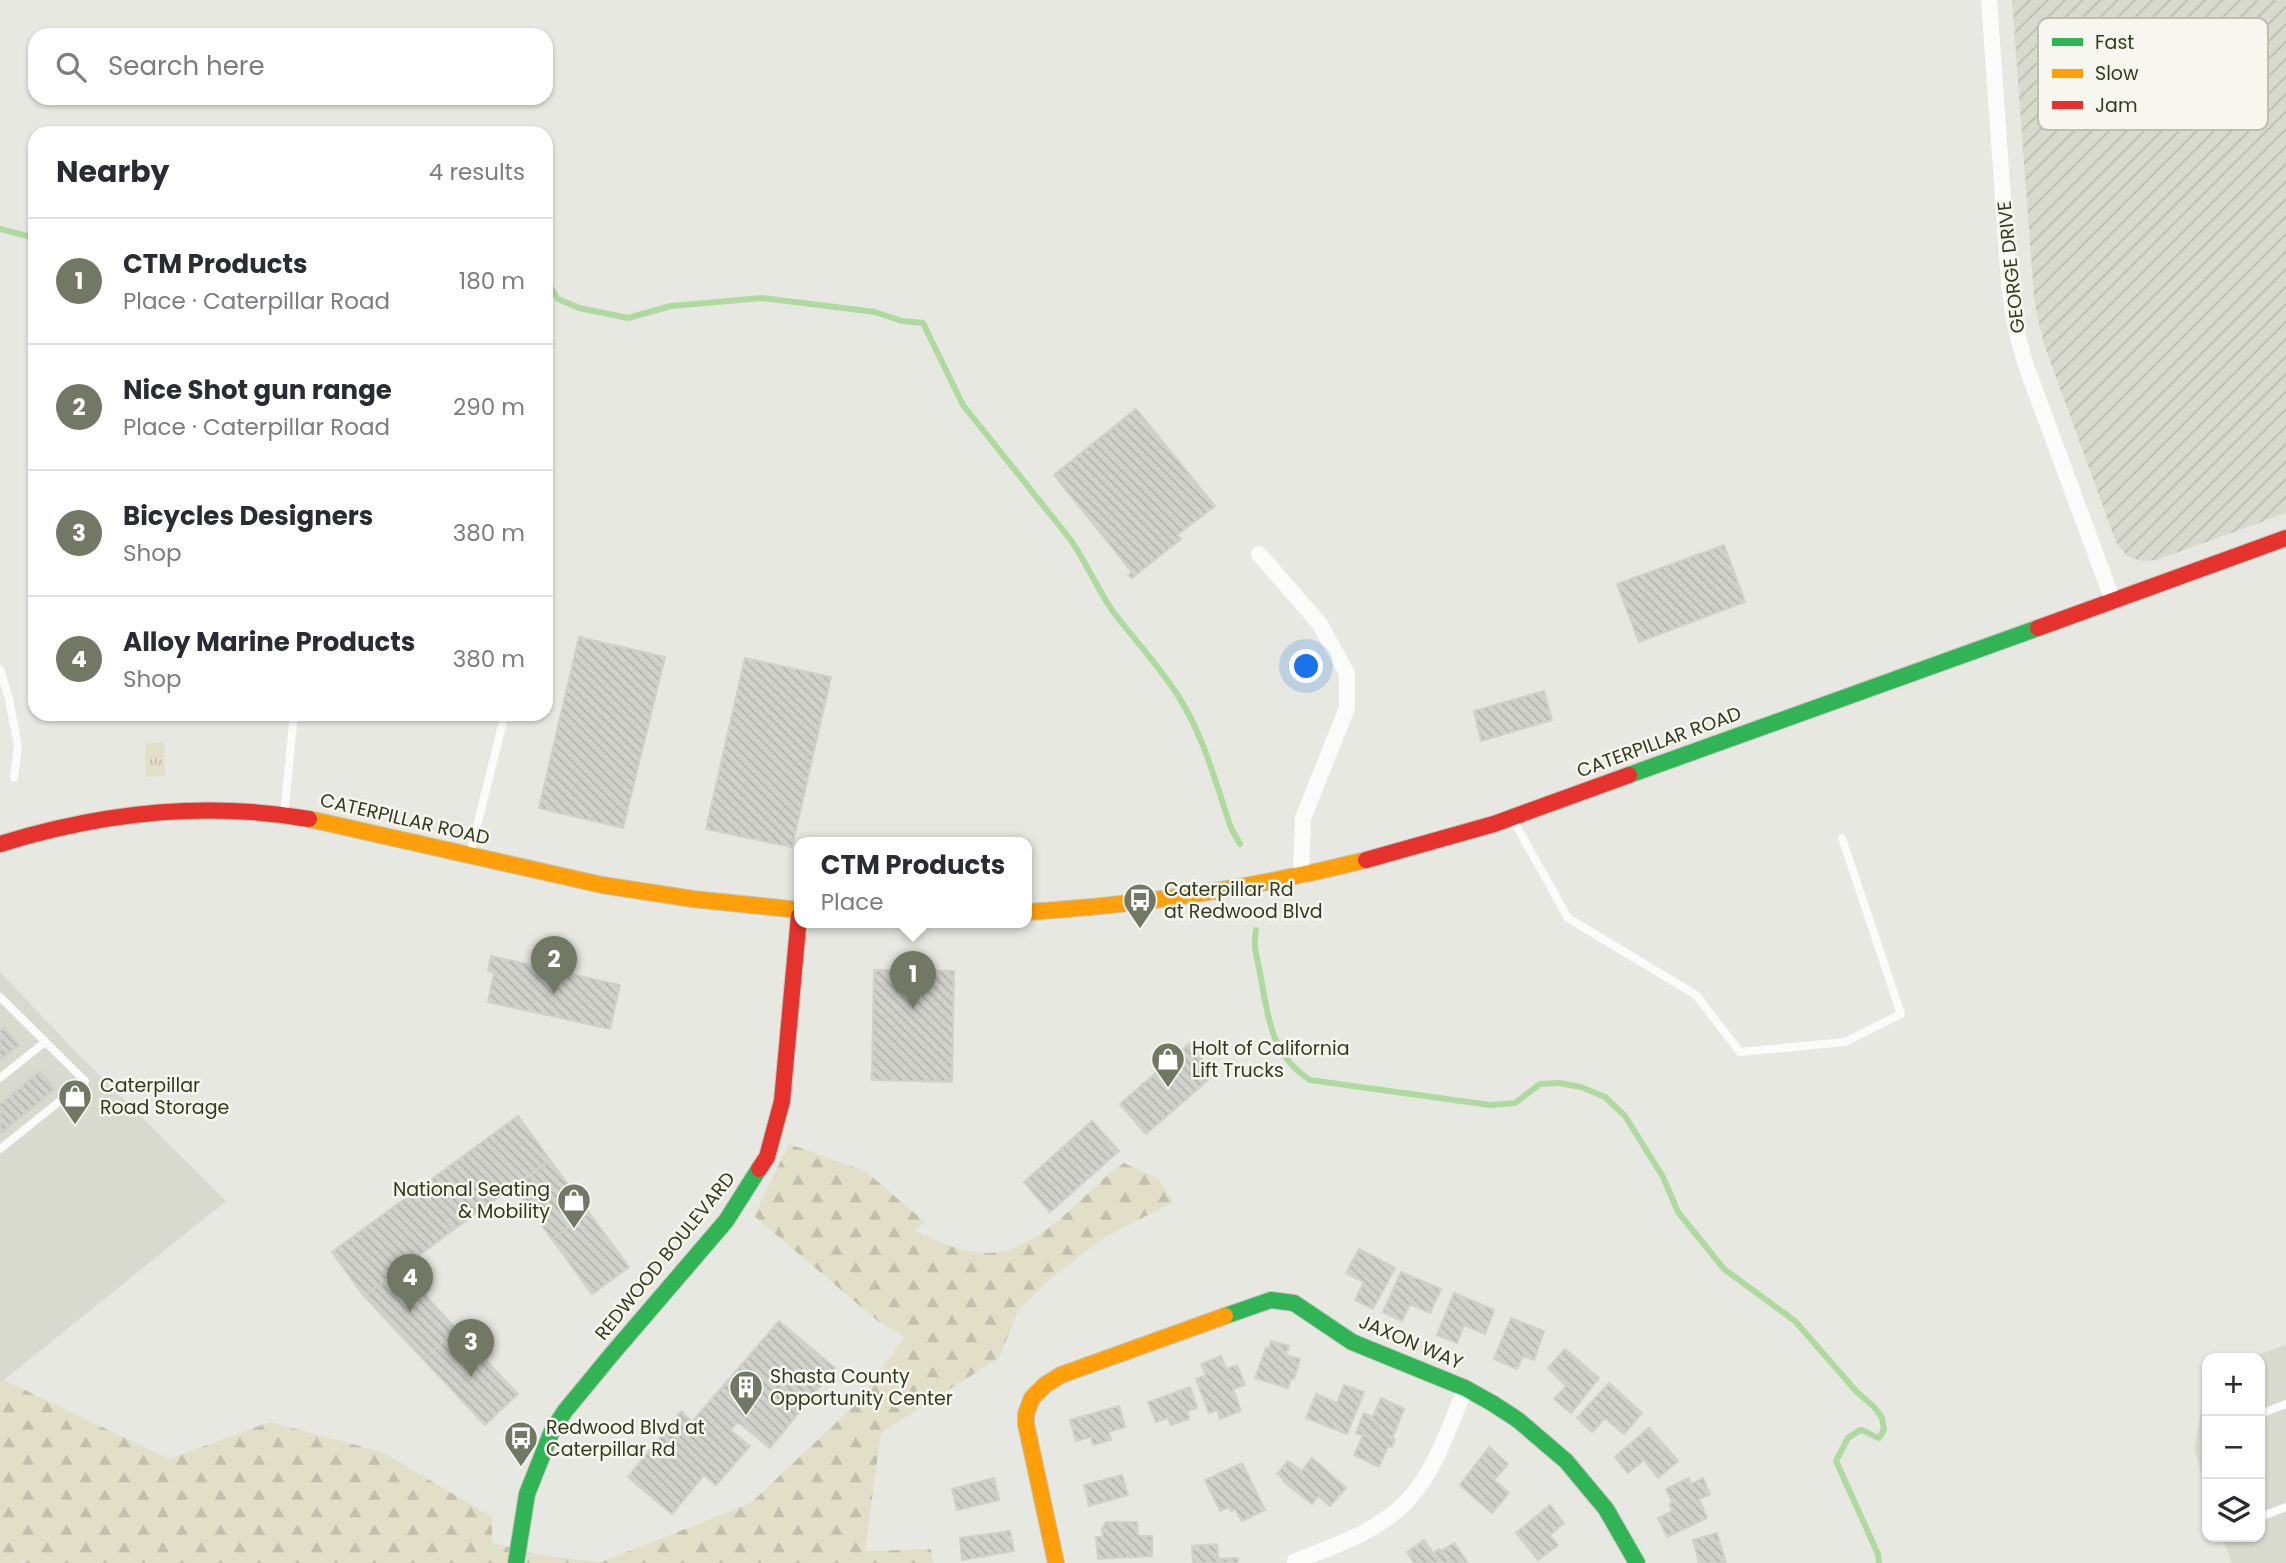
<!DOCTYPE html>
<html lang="en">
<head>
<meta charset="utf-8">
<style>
	body { margin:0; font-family:Poppins,sans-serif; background:#f2f2f3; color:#2b2b33 }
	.controls { position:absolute; right:21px; bottom:21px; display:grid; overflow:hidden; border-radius:14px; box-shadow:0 2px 5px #0004 }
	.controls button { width:63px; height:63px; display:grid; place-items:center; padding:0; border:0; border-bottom:2px solid #e1e1e2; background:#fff; color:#2b2b33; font:35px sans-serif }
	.you { position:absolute; left:1307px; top:667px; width:24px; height:24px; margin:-18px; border:5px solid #fff; border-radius:50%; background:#1a73e8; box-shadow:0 0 0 10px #1a73e833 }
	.badge { display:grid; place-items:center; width:46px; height:46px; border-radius:50%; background:#717863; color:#fff; font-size:23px; font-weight:700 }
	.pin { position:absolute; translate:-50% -58px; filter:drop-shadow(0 2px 4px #0008) }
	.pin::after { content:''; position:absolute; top:37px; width:24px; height:21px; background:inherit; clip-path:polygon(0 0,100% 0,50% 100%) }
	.popup { position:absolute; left:794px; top:837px; width:238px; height:91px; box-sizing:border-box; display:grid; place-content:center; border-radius:14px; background:#fff; filter:drop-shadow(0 2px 5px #0005); font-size:23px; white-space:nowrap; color:#7c7c81 }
	.popup b { font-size:26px; color:#2b2b33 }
	.popup::after { content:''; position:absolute; left:50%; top:100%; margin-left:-14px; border:14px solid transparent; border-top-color:#fff }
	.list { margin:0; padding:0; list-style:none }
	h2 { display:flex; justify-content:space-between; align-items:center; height:91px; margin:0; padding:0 28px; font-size:30px }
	h2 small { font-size:23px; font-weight:400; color:#7c7c81 }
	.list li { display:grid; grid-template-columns:46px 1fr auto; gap:21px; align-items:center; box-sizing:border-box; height:126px; padding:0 28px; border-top:2px solid #e1e1e2 }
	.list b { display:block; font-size:26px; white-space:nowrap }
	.list p { margin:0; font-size:23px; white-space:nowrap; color:#7c7c81 }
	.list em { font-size:23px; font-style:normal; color:#7c7c81 }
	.icon { flex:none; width:38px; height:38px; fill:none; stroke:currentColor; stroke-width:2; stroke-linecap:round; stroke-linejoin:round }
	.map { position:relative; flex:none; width:2286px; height:1563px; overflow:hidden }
	.search { position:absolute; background:#fff; box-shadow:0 2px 5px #0004; left:28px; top:28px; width:525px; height:77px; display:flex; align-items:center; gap:18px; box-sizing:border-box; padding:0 24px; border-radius:21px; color:#7c7c81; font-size:26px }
	.panel { position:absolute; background:#fff; box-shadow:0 2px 5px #0004; left:28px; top:126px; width:525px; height:595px; border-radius:21px }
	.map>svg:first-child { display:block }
	.built { fill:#d8dacf }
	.industrial { fill:url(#industrial-furrows) }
	.grass { fill:url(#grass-tufts) }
	.forest { fill:url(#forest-firs) }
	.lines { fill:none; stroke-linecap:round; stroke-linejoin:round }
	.stream { stroke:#afda9f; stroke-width:6 }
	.building { fill:url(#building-back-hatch); stroke:#d0d1ca; stroke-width:2 }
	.fast-casing { stroke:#c2c5ba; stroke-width:18 }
	.slow-casing { stroke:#c2c5ba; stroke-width:18 }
	.jam-casing { stroke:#c2c5ba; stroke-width:18 }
	.lane { stroke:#fbfcfa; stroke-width:8 }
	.street { stroke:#fbfcfa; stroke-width:16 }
	.fast { stroke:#30b455; stroke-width:16 }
	.slow { stroke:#ff9f0a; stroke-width:16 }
	.jam { stroke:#e5322d; stroke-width:16 }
	.labels { text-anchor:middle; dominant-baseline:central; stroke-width:5; stroke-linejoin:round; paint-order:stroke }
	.street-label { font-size:19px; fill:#323b1f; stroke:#f7f7ef }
	.poi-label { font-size:19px; fill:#323b1f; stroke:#f7f7ef; text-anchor:start }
	.key { fill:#f7f7ef; stroke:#bcbfb1; stroke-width:2 }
	.key-label { font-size:19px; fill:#323b1f }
</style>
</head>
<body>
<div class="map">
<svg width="2286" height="1563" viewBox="0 0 2286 1563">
	<defs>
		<pattern id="industrial-furrows" width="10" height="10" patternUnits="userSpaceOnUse" patternTransform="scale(1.75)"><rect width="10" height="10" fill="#d8dacf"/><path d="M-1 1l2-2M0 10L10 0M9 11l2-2" fill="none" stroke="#babcb1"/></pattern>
		<pattern id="grass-tufts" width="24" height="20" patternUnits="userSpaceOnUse" patternTransform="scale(1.75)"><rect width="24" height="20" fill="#e2dfc9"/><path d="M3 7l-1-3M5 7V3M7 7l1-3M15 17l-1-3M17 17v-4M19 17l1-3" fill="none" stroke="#c2c0ac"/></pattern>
		<pattern id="forest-firs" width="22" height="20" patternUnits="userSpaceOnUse" patternTransform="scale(1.75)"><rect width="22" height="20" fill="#e2dfc9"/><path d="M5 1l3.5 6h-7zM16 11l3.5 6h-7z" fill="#c2c0ac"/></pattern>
		<pattern id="building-back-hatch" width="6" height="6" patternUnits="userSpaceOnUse" patternTransform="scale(1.75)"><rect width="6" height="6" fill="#d0d1ca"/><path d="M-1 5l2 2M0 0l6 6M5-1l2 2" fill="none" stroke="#b3b4ad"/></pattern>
	</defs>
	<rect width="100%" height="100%" fill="#e7e8e1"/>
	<g class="built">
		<polygon points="0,972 76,1052 226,1201 0,1383"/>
		<polygon points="2286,1345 2286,1563 2232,1563 2222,1537 2260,1537 2260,1358 2249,1358"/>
		<polygon points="2207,1394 2207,1491 2194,1448 2202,1408"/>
	</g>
	<polygon class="industrial" points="2012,0 2286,0 2286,513 2157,560 2141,561 2127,556 2116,542 2045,347 2037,315 2034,297"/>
	<polygon class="grass" points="164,742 165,776 146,777 145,743"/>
	<path class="forest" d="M789 1144 865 1171 925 1222 915 1230C989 1270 1021 1256 1079 1202 1094 1188 1107 1174 1124 1163L1159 1179 1173 1202 1107 1236 1053 1276 1018 1311 999 1358 881 1433 865 1551 931 1549 933 1563H25L21 1561 20 1563H0V1383L4 1380 169 1459 270 1422 382 1452 492 1517V1543L546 1556 601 1562 751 1503 859 1401 904 1337 879 1322 754 1216Z"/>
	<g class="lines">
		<g class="stream">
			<polyline points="0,229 35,238"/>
			<path d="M546 280 558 299 579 308 628 318 671 306 762 298 875 312 902 321 923 323 963 405 1070 539C1087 563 1097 589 1114 613 1135 640 1158 665 1177 694 1203 734 1216 783 1231 828L1240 844"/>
			<path d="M1256 930C1253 944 1256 954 1259 968 1268 1012 1268 1053 1310 1080L1490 1105 1515 1103 1540 1084 1559 1083 1581 1087 1605 1097 1625 1116 1663 1177 1678 1212 1724 1269 1795 1321 1856 1391 1875 1408 1882 1418 1884 1430 1879 1438C1871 1436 1868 1431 1860 1430L1848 1438 1836 1461 1878 1554 1879 1563"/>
		</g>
	</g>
	<g class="building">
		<polygon points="1136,409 1215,506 1177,535 1181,539 1132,578 1128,575 1132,572 1054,475"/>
		<polygon points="1724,545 1745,602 1639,642 1617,584"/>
		<polygon points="579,637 665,657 623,828 539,808"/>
		<polygon points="745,658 831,677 792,847 706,829"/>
		<polygon points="1544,691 1552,720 1481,741 1474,711"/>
		<polygon points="491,956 620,985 610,1029 488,1002 494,973 488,971"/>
		<polygon points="874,970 954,971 952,1082 872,1080"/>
		<polygon points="4,1028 19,1045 0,1060 0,1031"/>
		<polygon points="1189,1044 1215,1074 1146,1134 1120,1104"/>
		<polygon points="40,1071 55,1089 0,1134 0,1104"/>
		<polygon points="518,1116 550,1160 453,1230 421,1187"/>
		<polygon points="1092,1121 1119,1151 1050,1212 1024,1182"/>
		<polygon points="550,1160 589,1213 552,1239 514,1187"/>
		<polygon points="421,1187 453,1230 364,1296 332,1252"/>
		<polygon points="589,1213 629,1267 592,1294 552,1239"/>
		<polygon points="1359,1249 1395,1268 1373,1309 1355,1300 1364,1282 1346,1273"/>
		<polygon points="401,1269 456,1329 424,1360 364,1296"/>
		<polygon points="1401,1272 1441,1289 1430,1313 1410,1304 1402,1321 1383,1312"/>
		<polygon points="1454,1293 1494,1310 1485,1334 1464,1325 1457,1343 1437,1335"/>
		<polygon points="1511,1318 1544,1331 1534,1360 1523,1356 1517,1369 1494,1359"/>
		<polygon points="779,1321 835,1368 770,1448 738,1422 730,1430 750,1446 716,1485 704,1475 672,1514 628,1477 681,1411 692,1422"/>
		<polygon points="456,1329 518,1394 485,1425 424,1360"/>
		<polygon points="1271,1341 1289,1346 1286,1355 1300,1359 1294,1379 1291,1379 1288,1388 1255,1378 1266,1348 1269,1349"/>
		<polygon points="1565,1349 1599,1378 1571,1413 1554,1399 1566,1386 1548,1368"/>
		<polygon points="1221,1356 1226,1369 1237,1365 1245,1385 1233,1389 1241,1411 1220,1419 1217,1410 1209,1413 1196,1379 1206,1375 1201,1364"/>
		<polygon points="1609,1383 1642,1413 1624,1434 1605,1418 1592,1432 1577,1418"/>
		<polygon points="1344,1385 1364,1392 1347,1434 1306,1418 1316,1394 1337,1403"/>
		<polygon points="1190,1387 1197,1408 1187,1411 1189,1419 1171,1425 1168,1418 1156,1422 1148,1402"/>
		<polygon points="1381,1398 1404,1409 1392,1438 1395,1439 1392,1447 1388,1446 1379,1467 1354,1455 1363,1436 1356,1433 1364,1413 1373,1417"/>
		<polygon points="1119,1406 1125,1427 1109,1432 1111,1440 1093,1445 1091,1437 1076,1441 1070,1420"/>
		<polygon points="1649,1428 1678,1461 1658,1478 1644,1460 1628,1473 1615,1457"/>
		<polygon points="1489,1447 1508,1464 1494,1480 1509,1493 1492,1513 1460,1485"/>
		<polygon points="1312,1458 1346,1488 1330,1506 1318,1496 1312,1504 1283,1481 1284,1479 1277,1474 1288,1461 1302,1471"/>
		<polygon points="1242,1463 1265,1510 1242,1521 1235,1509 1231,1511 1229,1507 1220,1511 1205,1480"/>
		<polygon points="1122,1475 1128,1495 1089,1506 1084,1485"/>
		<polygon points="994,1478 999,1500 957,1510 952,1489"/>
		<polygon points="1689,1478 1691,1484 1703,1478 1710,1494 1699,1499 1707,1518 1667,1537 1658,1518 1673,1511 1669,1504 1673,1503 1666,1489"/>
		<polygon points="1550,1505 1564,1523 1550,1535 1558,1545 1538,1560 1516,1533"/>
		<polygon points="1106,1522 1137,1522 1138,1536 1152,1536 1152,1556 1098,1559 1096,1537 1103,1537 1102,1529"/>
		<polygon points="1010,1531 1014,1551 962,1560 960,1538"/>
		<polygon points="1717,1533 1726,1563 1697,1563 1699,1562 1693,1540"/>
		<polygon points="1424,1540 1433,1553 1439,1549 1441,1551 1454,1543 1468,1563 1414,1563 1407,1552"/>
		<polygon points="1217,1544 1218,1559 1238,1558 1238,1563 1193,1563 1192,1546"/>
	</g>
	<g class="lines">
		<g class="fast-casing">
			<g id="fast">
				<polyline points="1629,775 2038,628"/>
				<polyline points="1225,1316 1271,1300 1294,1303 1352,1342 1465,1388 1492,1403 1518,1420 1566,1461 1606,1509 1637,1563"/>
				<polyline points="516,1563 527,1494 552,1431 565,1411 612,1354 726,1221 759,1169"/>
			</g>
		</g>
		<g class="slow-casing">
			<g id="slow">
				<polyline points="309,819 602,885 693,899 799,910"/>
				<path d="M1027 912C1142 905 1254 888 1366 860"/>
				<polyline points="1056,1563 1026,1424 1026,1414 1032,1398 1045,1385 1061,1375 1225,1316"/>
			</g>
		</g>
		<g class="jam-casing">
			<g id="jam">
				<polyline points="2038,628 2286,538"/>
				<path d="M0 844C100 813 205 801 309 819"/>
				<polyline points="1366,860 1494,824 1629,775"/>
				<polyline points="759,1169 767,1157 782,1101 799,916"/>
			</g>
		</g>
		<g class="lane">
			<polyline points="0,669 9,699 18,746 14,778"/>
			<polyline points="284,815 294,714"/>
			<polyline points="1512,818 1568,918 1696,995 1740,1052 1845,1042 1901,1014 1842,838"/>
			<polyline points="470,854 505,714"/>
			<polyline points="0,997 85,1081 0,1149"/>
			<polyline points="0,1078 45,1042"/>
			<polyline points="2260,1414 2286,1404"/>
			<polyline points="2260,1517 2286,1507"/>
		</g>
		<g class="street">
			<polyline points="1989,0 2009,283 2015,325 2025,363 2113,601"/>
			<polyline points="1259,554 1319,623 1347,673 1347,708 1303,818 1301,876"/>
			<path d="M1295 1561C1334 1546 1375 1533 1405 1503 1435 1473 1449 1427 1465 1389"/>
		</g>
		<use href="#fast" class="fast"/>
		<use href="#slow" class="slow"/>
		<use href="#jam" class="jam"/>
	</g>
	<defs>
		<g id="bus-pin" transform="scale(1.75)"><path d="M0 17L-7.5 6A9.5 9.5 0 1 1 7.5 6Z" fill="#717863" stroke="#f7f7ef"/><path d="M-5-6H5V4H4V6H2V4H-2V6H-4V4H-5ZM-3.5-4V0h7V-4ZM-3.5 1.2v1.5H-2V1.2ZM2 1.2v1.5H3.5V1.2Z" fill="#fff"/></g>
		<g id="shop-pin" transform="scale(1.75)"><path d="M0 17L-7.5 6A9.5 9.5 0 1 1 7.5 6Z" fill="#717863" stroke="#f7f7ef"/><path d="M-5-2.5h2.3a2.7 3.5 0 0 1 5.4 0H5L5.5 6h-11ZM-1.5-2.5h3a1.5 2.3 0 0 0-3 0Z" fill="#fff"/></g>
		<g id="building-pin" transform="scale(1.75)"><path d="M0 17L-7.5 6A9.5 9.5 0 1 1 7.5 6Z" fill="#717863" stroke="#f7f7ef"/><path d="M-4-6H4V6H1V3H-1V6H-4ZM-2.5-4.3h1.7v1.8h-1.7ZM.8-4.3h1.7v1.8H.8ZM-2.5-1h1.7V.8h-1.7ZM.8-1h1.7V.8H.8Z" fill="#fff"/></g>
	</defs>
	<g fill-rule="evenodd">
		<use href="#bus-pin" x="1140" y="900"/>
		<use href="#shop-pin" x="1168" y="1059"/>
		<use href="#shop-pin" x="75" y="1096"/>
		<use href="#shop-pin" x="574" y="1200"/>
		<use href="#building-pin" x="746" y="1387"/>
		<use href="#bus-pin" x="521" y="1438"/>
	</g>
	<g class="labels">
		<g class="street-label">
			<text transform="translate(2011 267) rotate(-96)">GEORGE DRIVE</text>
			<text transform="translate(1659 742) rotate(-20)">CATERPILLAR ROAD</text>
			<text transform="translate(405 819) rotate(13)">CATERPILLAR ROAD</text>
			<text transform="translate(665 1256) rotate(-51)">REDWOOD BOULEVARD</text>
			<text transform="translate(1411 1342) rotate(23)">JAXON WAY</text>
		</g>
		<g class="poi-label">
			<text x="1164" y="889">Caterpillar Rd<tspan x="1164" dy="22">at Redwood Blvd</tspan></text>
			<text x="1192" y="1048">Holt of California<tspan x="1192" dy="22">Lift Trucks</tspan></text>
			<text x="100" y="1085">Caterpillar<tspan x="100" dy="22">Road Storage</tspan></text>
			<text x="550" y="1189" text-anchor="end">National Seating<tspan x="550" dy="22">&amp; Mobility</tspan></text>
			<text x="770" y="1376">Shasta County<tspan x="770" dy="22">Opportunity Center</tspan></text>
			<text x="546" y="1427">Redwood Blvd at<tspan x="546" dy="22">Caterpillar Rd</tspan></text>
		</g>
	</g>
	<rect x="2038" y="18" width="230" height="112" rx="10" class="key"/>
	<rect x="2052" y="38" width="31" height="8" fill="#30b455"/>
	<rect x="2052" y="69" width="31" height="9" fill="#ff9f0a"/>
	<rect x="2052" y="101" width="31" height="8" fill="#e5322d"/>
	<g class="key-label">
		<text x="2095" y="49">Fast</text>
		<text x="2095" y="80">Slow</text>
		<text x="2095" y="112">Jam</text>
	</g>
</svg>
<div class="controls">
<button>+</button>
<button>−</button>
<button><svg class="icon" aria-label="layers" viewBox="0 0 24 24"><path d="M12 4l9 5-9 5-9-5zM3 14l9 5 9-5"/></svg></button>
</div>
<div class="you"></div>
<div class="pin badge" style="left:913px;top:1009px">1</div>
<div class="popup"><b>CTM Products</b>Place</div>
<div class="pin badge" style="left:554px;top:994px">2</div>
<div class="pin badge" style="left:471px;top:1377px">3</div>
<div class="pin badge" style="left:410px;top:1312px">4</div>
<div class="search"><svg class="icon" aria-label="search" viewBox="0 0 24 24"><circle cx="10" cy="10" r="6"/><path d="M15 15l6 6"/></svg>Search here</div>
<section class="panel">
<h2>Nearby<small>4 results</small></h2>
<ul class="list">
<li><span class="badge">1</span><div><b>CTM Products</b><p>Place · Caterpillar Road</p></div><em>180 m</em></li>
<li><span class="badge">2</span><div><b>Nice Shot gun range</b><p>Place · Caterpillar Road</p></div><em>290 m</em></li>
<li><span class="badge">3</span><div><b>Bicycles Designers</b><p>Shop</p></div><em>380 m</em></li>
<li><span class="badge">4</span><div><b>Alloy Marine Products</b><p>Shop</p></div><em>380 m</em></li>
</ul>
</section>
</div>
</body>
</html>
